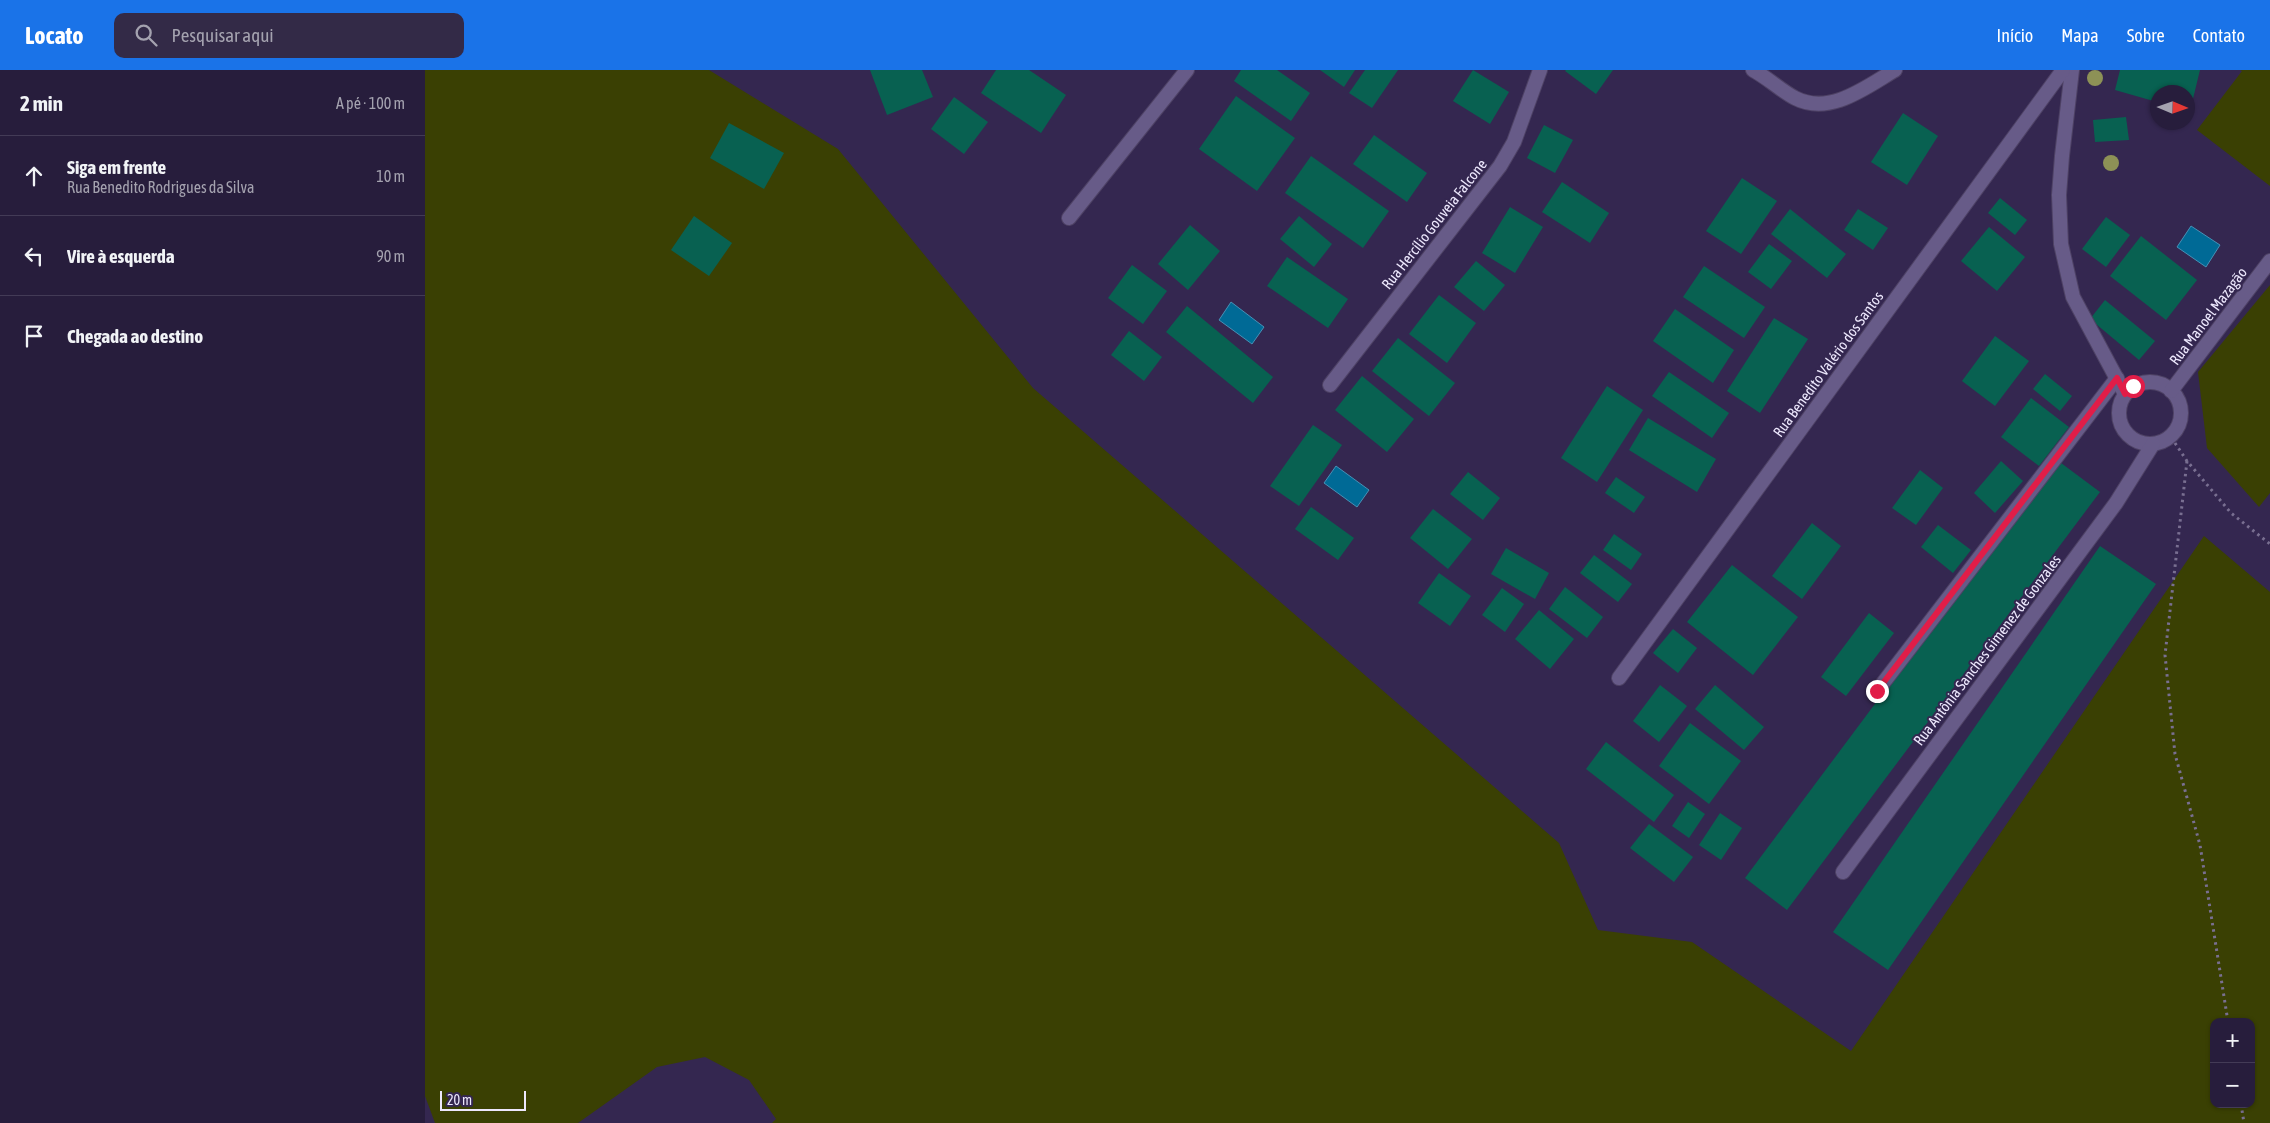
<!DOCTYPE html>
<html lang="pt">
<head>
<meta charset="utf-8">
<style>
	body { margin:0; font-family:"Asap Condensed",sans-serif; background:#332a47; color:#f1f3f6 }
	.controls { position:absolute; right:15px; bottom:15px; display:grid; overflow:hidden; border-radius:10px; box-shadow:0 1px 4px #0004 }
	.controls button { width:45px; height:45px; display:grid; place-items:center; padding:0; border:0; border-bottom:1px solid #433b56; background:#271d3c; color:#f1f3f6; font:25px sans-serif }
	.compass { position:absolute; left:1725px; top:15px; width:45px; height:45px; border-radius:50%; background:#271d3c; box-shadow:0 1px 4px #0004; rotate:92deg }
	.scale { position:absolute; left:15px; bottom:12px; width:86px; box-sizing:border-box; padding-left:5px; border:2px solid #ede8fd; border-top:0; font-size:14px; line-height:18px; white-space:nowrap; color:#ede8fd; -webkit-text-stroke:4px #342750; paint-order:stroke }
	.stop { position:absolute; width:15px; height:15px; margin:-11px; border:4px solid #e11d48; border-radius:50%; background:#fff }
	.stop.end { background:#e11d48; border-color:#fff; box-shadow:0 1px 5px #0008 }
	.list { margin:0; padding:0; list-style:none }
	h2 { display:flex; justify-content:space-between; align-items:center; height:65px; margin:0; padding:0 20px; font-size:21px }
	h2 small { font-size:16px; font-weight:400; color:#a4a2af }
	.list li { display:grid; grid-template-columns:32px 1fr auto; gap:15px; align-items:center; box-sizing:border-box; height:80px; padding:0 20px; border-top:1px solid #433b56 }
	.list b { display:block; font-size:19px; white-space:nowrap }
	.list p { margin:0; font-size:16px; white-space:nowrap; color:#a4a2af }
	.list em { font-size:16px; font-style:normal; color:#a4a2af }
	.icon { flex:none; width:28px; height:28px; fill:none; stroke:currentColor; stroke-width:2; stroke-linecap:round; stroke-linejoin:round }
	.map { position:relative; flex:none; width:1845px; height:1053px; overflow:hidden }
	header { display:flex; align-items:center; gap:30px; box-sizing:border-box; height:70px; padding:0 25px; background:#1a73e8; color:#fff }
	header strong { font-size:24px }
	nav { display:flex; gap:28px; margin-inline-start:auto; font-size:18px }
	.search { width:350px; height:45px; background:#332a47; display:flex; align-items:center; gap:12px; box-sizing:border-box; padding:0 18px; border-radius:10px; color:#a4a2af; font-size:19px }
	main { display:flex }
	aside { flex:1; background:#271d3c }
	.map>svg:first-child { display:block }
	.green { fill:#3a4003; fill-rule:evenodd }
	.water { fill:#006a96; stroke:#4790b5 }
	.building { fill:#086151 }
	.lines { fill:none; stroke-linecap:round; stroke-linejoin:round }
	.service-casing { stroke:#4e4265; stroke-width:16 }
	.minor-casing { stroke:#4e4265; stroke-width:16 }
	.path { stroke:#796f91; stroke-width:3; stroke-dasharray:2.5 4; stroke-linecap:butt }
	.service { stroke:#675b88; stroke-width:14 }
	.minor { stroke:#675b88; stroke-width:14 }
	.tree { fill:#8d9156 }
	.route { stroke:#e11d48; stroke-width:6 }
	.labels { text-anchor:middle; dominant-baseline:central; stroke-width:4; stroke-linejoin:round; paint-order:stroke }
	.street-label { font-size:15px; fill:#ede8fd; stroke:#342750 }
</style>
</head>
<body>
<header>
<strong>Locato</strong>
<div class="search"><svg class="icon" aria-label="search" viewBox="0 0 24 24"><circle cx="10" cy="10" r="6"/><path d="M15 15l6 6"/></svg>Pesquisar aqui</div>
<nav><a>Início</a><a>Mapa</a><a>Sobre</a><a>Contato</a></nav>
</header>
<main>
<aside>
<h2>2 min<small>A pé · 100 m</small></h2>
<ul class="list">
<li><svg class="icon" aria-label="ahead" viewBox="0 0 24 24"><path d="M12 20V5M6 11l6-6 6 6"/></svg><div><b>Siga em frente</b><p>Rua Benedito Rodrigues da Silva</p></div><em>10 m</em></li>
<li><svg class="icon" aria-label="left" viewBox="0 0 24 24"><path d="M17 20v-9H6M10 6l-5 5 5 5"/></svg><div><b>Vire à esquerda</b></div><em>90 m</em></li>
<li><svg class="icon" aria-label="arrive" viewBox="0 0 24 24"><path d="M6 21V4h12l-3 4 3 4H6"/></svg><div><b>Chegada ao destino</b></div></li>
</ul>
</aside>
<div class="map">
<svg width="1845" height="1053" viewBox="0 0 1845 1053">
	<rect width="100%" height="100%" fill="#342750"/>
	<g class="green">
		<path d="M0 0H284L413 79 608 318 1134 773 1173 860 1267 872 1426 981 1779 466 1845 522V1053H347L351 1049 324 1010 280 987 232 997 153 1053H10L0 1026ZM1789 952H1826V1034H1789Z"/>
		<polygon points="1815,0 1845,0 1845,116 1772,60 1817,1"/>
		<polygon points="1845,215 1845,423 1834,437 1782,378 1773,302"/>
	</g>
	<g class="water">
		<polygon points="1766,156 1795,175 1781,197 1752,177"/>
		<polygon points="806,232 839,257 827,274 794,250"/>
		<polygon points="911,396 944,420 932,437 899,413"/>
	</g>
	<g class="building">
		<polygon points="445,0 497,0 508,27 462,45"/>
		<polygon points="571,0 604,0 641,25 616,63 556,23"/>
		<polygon points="816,0 852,0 885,23 866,51 809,11"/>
		<polygon points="895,0 930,0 919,17"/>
		<polygon points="940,0 973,0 947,38 924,23"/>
		<polygon points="1048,0 1084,22 1065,54 1028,31"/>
		<polygon points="1141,0 1188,0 1171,24 1140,1"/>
		<polygon points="1695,0 1775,0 1765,41 1762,40 1762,22 1732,22 1732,32 1690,20"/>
		<polygon points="811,26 870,68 832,121 774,79"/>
		<polygon points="529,27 563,52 539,84 506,59"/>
		<polygon points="1478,43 1513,66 1482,115 1446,92"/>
		<polygon points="1701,47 1704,70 1670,72 1668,50"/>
		<polygon points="304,53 359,83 339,119 285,88"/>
		<polygon points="1119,55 1148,70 1130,103 1102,88"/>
		<polygon points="949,65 1002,103 982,132 928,94"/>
		<polygon points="886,86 964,141 938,178 860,123"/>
		<polygon points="1317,108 1352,131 1316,184 1281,161"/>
		<polygon points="1137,112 1184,143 1165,173 1117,142"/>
		<polygon points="1575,128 1602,150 1590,165 1563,143"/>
		<polygon points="1085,137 1118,157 1090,203 1057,183"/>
		<polygon points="1365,139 1421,184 1402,208 1346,164"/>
		<polygon points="1433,139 1463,158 1448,180 1419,160"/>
		<polygon points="269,146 307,173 284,206 246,180"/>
		<polygon points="874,146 907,174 889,197 855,169"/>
		<polygon points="1681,147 1705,165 1681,197 1657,179"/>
		<polygon points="765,155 795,181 763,220 733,194"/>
		<polygon points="1564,157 1600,187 1572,221 1536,191"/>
		<polygon points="1716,166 1772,210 1741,250 1685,206"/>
		<polygon points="1344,174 1367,191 1346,219 1323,202"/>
		<polygon points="862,187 923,229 903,258 842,216"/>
		<polygon points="1051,191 1080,215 1059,241 1029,217"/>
		<polygon points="707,195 742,221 718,254 683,228"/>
		<polygon points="1279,196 1340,237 1319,268 1258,227"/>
		<polygon points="1014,225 1051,253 1022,293 984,264"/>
		<polygon points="1680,230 1730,271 1714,290 1665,249"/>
		<polygon points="762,236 848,307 828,333 741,262"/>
		<polygon points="1250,239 1309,280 1288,313 1228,271"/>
		<polygon points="1349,248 1383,269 1335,343 1302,321"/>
		<polygon points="704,261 737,287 719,311 686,285"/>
		<polygon points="1570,266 1604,291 1570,336 1537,311"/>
		<polygon points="973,268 1030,313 1004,346 947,301"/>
		<polygon points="1244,302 1304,343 1287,368 1227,326"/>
		<polygon points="1620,304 1647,326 1635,341 1608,319"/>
		<polygon points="937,306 989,349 962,382 910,340"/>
		<polygon points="1182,316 1218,340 1172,412 1136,388"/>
		<polygon points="1606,328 1644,357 1614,396 1576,367"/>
		<polygon points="1223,348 1291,389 1272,422 1204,380"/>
		<polygon points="888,355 917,375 874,436 845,416"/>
		<polygon points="1632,390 1675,422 1362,840 1320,808"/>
		<polygon points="1576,391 1598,411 1570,443 1549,423"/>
		<polygon points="1495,400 1518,418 1491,455 1467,438"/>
		<polygon points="1043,402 1075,428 1058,450 1025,424"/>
		<polygon points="1191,407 1220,427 1209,443 1180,423"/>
		<polygon points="886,437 929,468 913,490 870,459"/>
		<polygon points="1008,439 1047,469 1023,499 985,468"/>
		<polygon points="1387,453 1416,476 1377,529 1347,506"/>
		<polygon points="1513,455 1546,480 1528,503 1496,477"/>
		<polygon points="1189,464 1217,484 1206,500 1178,480"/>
		<polygon points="1675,476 1731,514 1463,900 1408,862"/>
		<polygon points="1081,478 1124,503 1110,529 1066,504"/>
		<polygon points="1169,485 1207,514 1193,532 1155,503"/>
		<polygon points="1307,495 1373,547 1328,605 1262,552"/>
		<polygon points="1014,503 1046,526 1025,556 993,533"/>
		<polygon points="1140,517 1178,547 1162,568 1124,539"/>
		<polygon points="1077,518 1099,534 1080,562 1057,545"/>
		<polygon points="1114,540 1149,569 1125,599 1090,569"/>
		<polygon points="1444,543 1469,563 1421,626 1396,607"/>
		<polygon points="1248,559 1272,578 1253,603 1228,583"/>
		<polygon points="1235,615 1262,636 1234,672 1208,651"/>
		<polygon points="1290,615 1339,657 1319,680 1270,639"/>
		<polygon points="1265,653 1316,691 1284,734 1234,696"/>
		<polygon points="1181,672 1249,725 1229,752 1161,699"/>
		<polygon points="1263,732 1280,744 1264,768 1247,756"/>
		<polygon points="1295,743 1317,758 1296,790 1274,775"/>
		<polygon points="1224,754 1268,787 1249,812 1205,778"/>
	</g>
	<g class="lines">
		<g class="service-casing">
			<polyline id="service" points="1452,621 1692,308"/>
		</g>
		<g class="minor-casing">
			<g id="minor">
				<path d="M1328 0C1343 8 1355 20 1370 28 1405 46 1441 17 1470 0"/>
				<polyline points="1647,0 1637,86 1634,125 1636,174 1648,227 1700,324"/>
				<polyline points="644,148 762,0"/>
				<circle cx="1725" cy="343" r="31"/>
				<polyline points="905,315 1075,96 1089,72 1115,0"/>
				<polyline points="1746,321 1845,191"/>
				<polyline points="1194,608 1638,0"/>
				<polyline points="1418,802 1691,433 1728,374"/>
			</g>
		</g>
		<g class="path">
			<polyline points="1750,373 1762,391 1806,443 1845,474"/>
			<polyline points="1762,391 1740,585 1750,684 1775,775 1803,952"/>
			<polyline points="1816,1034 1819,1053"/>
		</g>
		<use href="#service" class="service"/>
		<use href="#minor" class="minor"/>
	</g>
	<g class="tree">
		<circle cx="1670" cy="8" r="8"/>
		<circle cx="1686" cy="93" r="8"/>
	</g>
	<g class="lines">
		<polyline class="route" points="1452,621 1692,308 1700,324 1708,316"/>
	</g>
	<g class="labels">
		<g class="street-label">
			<text transform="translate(1009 154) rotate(-52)">Rua Hercílio Gouveia Falcone</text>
			<text transform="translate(1783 246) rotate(-53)">Rua Manoel Mazagão</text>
			<text transform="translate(1403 294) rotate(-54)">Rua Benedito Valério dos Santos</text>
			<text transform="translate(1562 580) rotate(-53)">Rua Antônia Sanches Gimenez de Gonzales</text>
		</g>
	</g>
</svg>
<div class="controls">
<button>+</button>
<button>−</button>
</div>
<svg class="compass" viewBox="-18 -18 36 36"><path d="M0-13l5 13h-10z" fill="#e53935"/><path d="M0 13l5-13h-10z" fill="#a4a2af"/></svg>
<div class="scale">20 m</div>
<div class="stop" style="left:1708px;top:316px"></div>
<div class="stop end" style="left:1452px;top:621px"></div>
</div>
</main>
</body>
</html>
